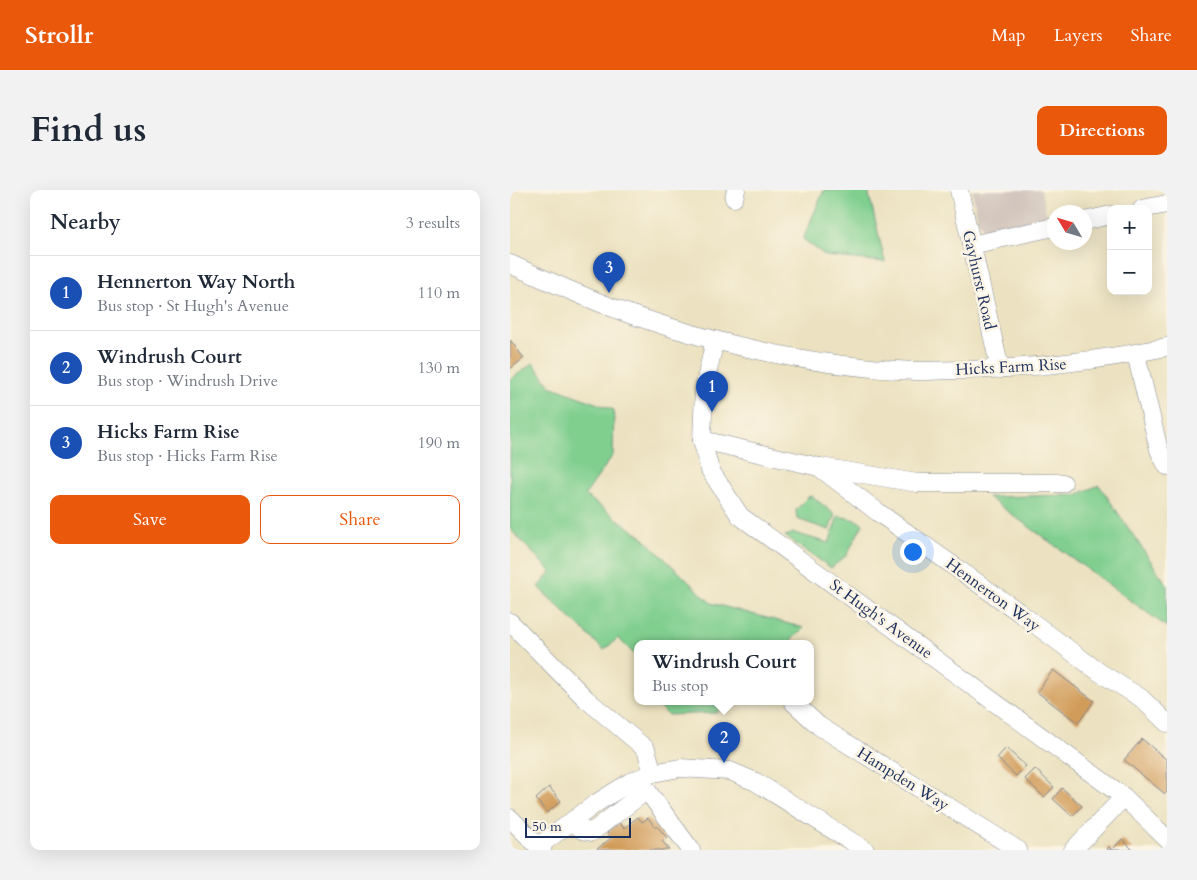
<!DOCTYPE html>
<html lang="en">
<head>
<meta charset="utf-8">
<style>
	body { margin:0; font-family:Cardo,serif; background:#f2f2f3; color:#1f2937 }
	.controls { position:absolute; right:15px; top:15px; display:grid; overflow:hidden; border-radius:10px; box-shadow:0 5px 20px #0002 }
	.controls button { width:45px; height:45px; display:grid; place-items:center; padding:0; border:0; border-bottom:1px solid #e0e1e3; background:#fff; color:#1f2937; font:25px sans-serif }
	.compass { position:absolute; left:537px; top:15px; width:45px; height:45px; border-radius:50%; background:#fff; box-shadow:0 5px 20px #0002; rotate:308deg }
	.scale { position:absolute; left:15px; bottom:12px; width:106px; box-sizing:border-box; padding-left:5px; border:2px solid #1b2f5e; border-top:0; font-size:14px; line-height:18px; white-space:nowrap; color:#1b2f5e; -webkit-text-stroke:4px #fcf5e5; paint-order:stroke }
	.you { position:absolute; left:402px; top:361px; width:18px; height:18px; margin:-12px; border:4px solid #fff; border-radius:50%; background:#1a73e8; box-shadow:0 0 0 8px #1a73e833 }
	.badge { display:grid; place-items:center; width:32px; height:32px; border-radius:50%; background:#ea580c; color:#fff; font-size:16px; font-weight:700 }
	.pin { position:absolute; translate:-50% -41px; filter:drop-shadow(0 1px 2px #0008) }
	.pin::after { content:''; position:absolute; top:26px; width:18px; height:15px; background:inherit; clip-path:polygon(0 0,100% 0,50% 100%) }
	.popup { position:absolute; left:124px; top:450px; width:180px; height:65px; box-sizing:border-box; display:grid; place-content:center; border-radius:10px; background:#fff; filter:drop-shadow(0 1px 4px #0005); font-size:16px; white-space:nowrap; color:#747a83 }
	.popup b { font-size:19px; color:#1f2937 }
	.popup::after { content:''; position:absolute; left:50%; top:100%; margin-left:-10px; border:10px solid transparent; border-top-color:#fff }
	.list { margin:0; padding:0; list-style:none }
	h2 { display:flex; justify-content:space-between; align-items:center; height:65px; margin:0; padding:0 20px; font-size:21px }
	h2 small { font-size:16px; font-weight:400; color:#747a83 }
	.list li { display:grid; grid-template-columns:32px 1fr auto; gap:15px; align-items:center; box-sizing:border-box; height:75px; padding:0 20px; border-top:1px solid #e0e1e3 }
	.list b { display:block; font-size:19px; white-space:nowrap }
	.list p { margin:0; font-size:16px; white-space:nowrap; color:#747a83 }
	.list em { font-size:16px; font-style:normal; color:#747a83 }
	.actions { display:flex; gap:10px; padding:15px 20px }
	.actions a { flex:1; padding:11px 0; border:1px solid #ea580c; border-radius:10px; text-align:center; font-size:18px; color:#ea580c }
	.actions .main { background:#ea580c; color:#fff }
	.map { position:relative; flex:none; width:657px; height:660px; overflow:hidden; border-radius:10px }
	header { display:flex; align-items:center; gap:30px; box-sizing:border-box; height:70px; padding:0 25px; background:#ea580c; color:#fff }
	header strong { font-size:24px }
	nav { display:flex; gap:28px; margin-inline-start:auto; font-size:18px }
	.intro { display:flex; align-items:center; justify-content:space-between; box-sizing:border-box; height:120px; padding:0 30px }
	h1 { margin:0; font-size:35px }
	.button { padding:12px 22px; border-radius:10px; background:#ea580c; color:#fff; font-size:18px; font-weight:700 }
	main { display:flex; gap:30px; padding:0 30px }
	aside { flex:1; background:#fff; border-radius:10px; box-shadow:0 5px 20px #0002 }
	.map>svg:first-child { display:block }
	.industrial { fill:#cec1b9 }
	.green { fill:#80cf8f; stroke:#4e7f76 }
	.building { fill:#d19c5a }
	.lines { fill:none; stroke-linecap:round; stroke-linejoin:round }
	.minor-casing { stroke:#848890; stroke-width:19 }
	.minor { stroke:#fff; stroke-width:18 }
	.labels { text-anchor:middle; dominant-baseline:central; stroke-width:5; stroke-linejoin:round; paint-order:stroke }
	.street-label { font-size:16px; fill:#1b2f5e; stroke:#fcf5e5 }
</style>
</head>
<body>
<header>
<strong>Strollr</strong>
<nav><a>Map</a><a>Layers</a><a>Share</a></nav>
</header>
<div class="intro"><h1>Find us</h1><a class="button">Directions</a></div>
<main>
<aside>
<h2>Nearby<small>3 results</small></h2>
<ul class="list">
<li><span class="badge" style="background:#1a4fb4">1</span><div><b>Hennerton Way North</b><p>Bus stop · St Hugh's Avenue</p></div><em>110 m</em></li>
<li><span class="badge" style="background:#1a4fb4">2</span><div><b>Windrush Court</b><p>Bus stop · Windrush Drive</p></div><em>130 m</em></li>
<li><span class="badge" style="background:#1a4fb4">3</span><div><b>Hicks Farm Rise</b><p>Bus stop · Hicks Farm Rise</p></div><em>190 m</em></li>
</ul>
<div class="actions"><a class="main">Save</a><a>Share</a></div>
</aside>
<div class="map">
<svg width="657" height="660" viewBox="0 0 657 660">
	<rect width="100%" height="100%" fill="#fcf5e5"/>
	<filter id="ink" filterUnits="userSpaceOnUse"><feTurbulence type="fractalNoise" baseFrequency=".02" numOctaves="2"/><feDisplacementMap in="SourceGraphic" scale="10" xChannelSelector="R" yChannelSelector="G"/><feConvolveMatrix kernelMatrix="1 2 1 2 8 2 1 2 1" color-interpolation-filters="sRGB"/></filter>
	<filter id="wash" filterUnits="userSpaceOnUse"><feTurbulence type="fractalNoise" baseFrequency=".0096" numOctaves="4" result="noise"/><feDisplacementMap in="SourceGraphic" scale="20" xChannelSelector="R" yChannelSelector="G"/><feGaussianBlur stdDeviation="1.12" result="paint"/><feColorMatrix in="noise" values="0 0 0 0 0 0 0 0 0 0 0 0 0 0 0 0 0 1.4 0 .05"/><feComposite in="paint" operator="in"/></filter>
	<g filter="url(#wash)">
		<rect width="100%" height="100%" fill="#ece2c1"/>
		<polygon class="industrial" points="462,0 531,0 536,22 541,31 476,43 468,30"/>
		<g class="green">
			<polygon points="314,0 358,0 375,72 316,66 293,49"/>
			<polygon points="23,173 40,196 104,220 103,265 75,305 132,347 201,413 294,438 277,454 128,454 128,468 108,448 94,460 28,397 41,382 0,339 0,190"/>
			<polygon points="589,295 657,395 657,437 478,307 566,305"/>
			<polygon points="302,306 325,325 319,340 287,329 286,320 298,307"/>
			<polygon points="328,326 346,330 353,334 336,366 321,378 275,346 284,343 319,353"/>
			<polygon points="143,512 217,512 206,523 158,525"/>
		</g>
		<g id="blocks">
			<g class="building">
				<polygon points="0,150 14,168 0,179"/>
				<polygon points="543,480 584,511 568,533 527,502"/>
				<polygon points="632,549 657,570 657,602 655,604 614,570"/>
				<polygon points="496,558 516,576 506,586 487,568"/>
				<polygon points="525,579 544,597 534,607 515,589"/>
				<polygon points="39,597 51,611 37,623 26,609"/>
				<polygon points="552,598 572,616 562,626 543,609"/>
				<polygon points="128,627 132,632 138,628 146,638 147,636 157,648 152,651 160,660 86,660 101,648 97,643 109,633 114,638"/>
				<polygon points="612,649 623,660 596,660 599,657 602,660"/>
			</g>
		</g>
	</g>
	<g filter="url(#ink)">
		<use href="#blocks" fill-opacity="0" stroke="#848890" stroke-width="1"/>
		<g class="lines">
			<g class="minor-casing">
				<g id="minor">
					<polyline points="449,0 490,179"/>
					<polyline points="224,8 226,0"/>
					<polyline points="632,19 657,14"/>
					<polyline points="574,31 601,25"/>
					<polyline points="461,55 544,37"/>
					<path d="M0 74C40 92 80 110 122 125 212 156 310 177 406 181 422 181 439 180 455 180 523 178 590 171 657 157"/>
					<polyline points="205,150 194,198 192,250 200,280 230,326 614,607 657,649"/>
					<polyline points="626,164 649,260 657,276"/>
					<polyline points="192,250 309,277 369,323 510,423 589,482 631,508 657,533"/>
					<polyline points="311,277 407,293 553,293"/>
					<polyline points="0,432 76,509 136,559 143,583"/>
					<polyline points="283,512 309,536 508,660"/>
					<polyline points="130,591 181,660"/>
					<polyline points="0,628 32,660"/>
					<polyline points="63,630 72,640 82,642 137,600"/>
					<polyline points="29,656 85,614 120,592 143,583 170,578 220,581 246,592 355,660"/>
					<polyline points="563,660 614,607"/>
				</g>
			</g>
			<use href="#minor" class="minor"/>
		</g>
	</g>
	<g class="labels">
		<g class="street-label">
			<text transform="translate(469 90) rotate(77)">Gayhurst Road</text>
			<text transform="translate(501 177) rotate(-3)">Hicks Farm Rise</text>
			<text transform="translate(483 405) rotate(36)">Hennerton Way</text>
			<text transform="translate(371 429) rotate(36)">St Hugh's Avenue</text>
			<text transform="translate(393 589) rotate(32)">Hampden Way</text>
		</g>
	</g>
</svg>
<div class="controls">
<button>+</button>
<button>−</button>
</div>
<svg class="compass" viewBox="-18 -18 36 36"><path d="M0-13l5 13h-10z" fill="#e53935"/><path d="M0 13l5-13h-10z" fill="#747a83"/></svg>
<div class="scale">50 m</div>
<div class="you"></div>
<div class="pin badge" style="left:202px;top:222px;background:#1a4fb4">1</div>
<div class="pin badge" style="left:214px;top:573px;background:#1a4fb4">2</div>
<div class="popup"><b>Windrush Court</b>Bus stop</div>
<div class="pin badge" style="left:99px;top:103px;background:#1a4fb4">3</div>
</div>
</main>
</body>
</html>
